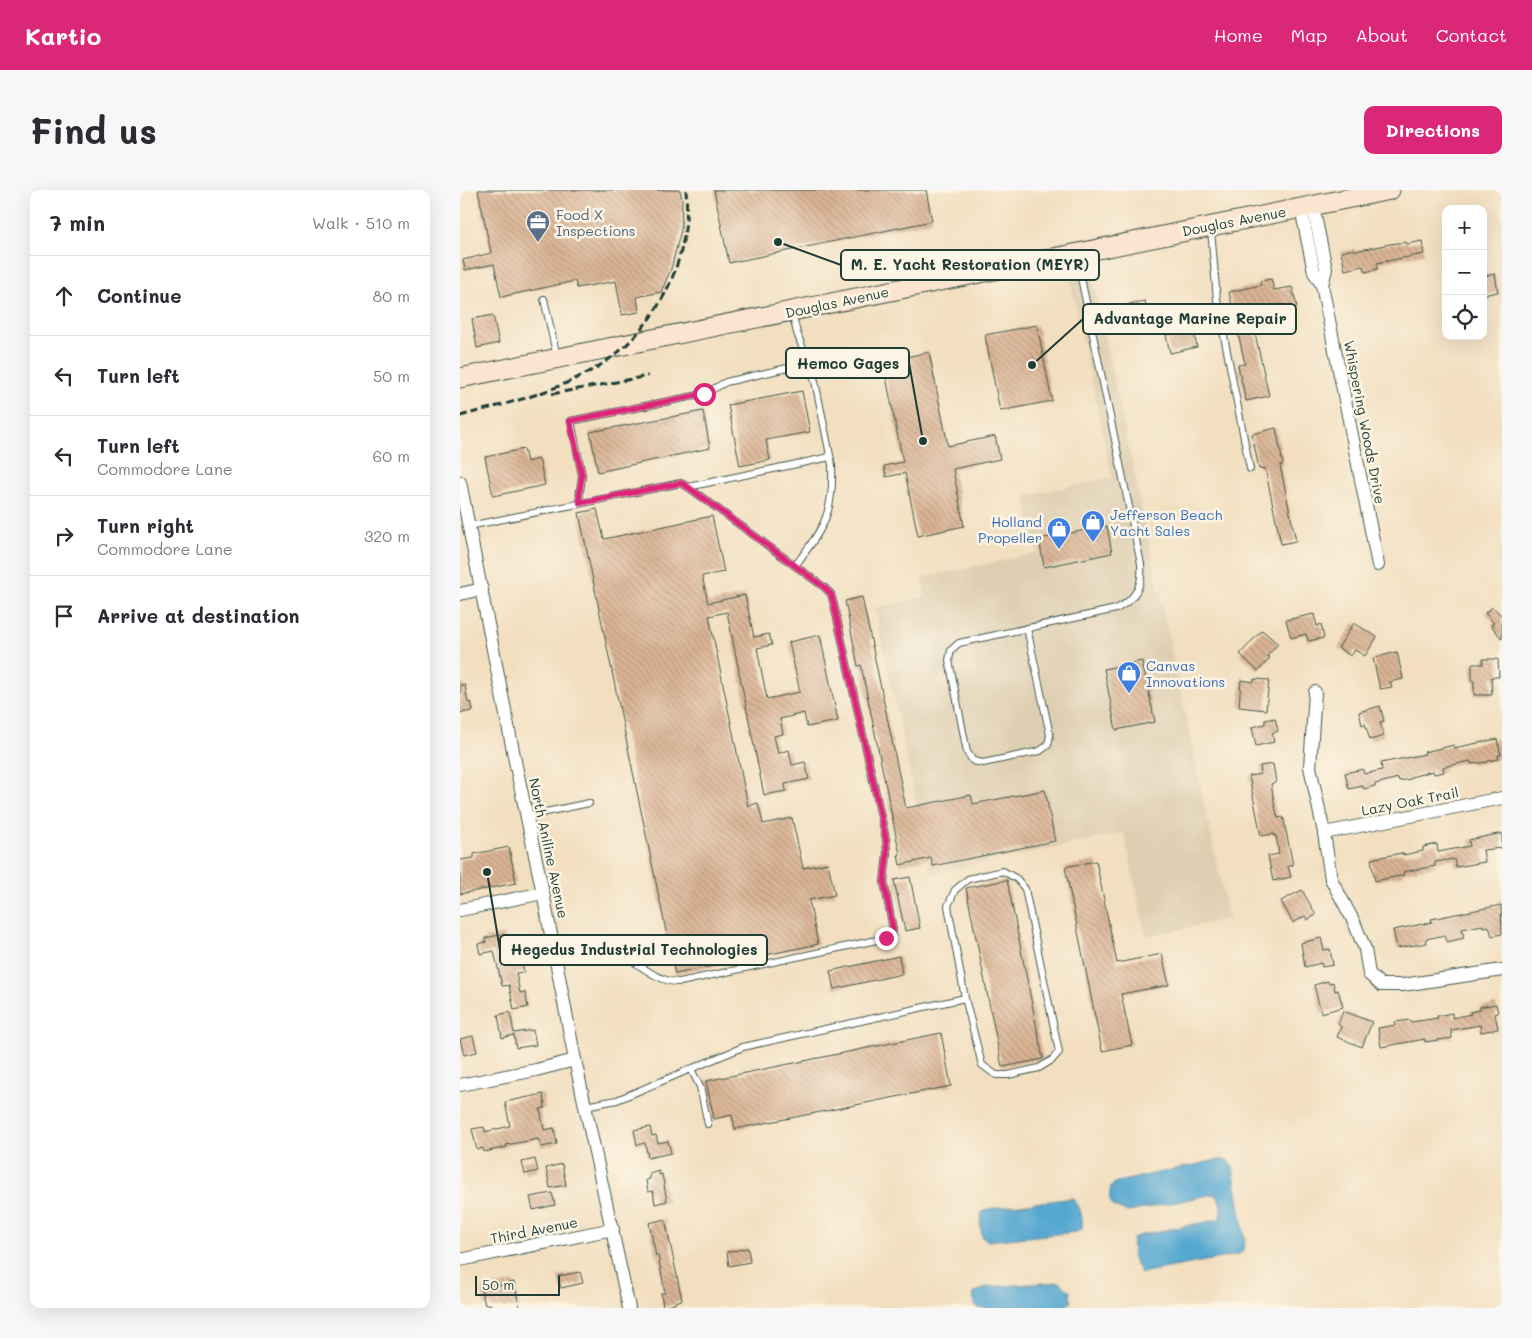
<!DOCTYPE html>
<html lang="en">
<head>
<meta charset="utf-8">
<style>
	body { margin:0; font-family:Mali,sans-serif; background:#f7f7f7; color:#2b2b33 }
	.controls { position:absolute; right:15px; top:15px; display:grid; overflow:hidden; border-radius:10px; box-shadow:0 5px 20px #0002 }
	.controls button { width:45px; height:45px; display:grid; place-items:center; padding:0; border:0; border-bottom:1px solid #e1e1e2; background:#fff; color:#2b2b33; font:25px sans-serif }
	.scale { position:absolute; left:15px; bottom:12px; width:85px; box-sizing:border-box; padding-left:5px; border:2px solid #1f3d34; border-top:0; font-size:14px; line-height:18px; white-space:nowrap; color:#1f3d34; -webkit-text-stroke:4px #fcf5e5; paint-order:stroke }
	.stop { position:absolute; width:15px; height:15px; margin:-11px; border:4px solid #db2777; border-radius:50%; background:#fff }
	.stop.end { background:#db2777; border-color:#fff; box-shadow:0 1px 5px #0008 }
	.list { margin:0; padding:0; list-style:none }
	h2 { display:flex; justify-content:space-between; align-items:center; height:65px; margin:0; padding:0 20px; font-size:21px }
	h2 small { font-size:16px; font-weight:400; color:#7c7c81 }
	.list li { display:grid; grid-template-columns:32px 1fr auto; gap:15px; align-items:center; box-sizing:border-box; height:80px; padding:0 20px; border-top:1px solid #e1e1e2 }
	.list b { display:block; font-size:19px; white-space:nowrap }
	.list p { margin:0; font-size:16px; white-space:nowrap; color:#7c7c81 }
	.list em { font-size:16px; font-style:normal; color:#7c7c81 }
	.icon { flex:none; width:28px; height:28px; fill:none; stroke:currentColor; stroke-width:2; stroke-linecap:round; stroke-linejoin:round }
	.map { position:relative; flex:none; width:1042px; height:1118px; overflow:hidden; border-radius:10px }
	header { display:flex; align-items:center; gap:30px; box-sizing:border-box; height:70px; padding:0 25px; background:#db2777; color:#fff }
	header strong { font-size:24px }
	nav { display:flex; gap:28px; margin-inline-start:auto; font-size:18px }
	.intro { display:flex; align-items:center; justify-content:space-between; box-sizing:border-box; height:120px; padding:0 30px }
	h1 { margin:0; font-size:35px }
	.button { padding:12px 22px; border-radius:10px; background:#db2777; color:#fff; font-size:18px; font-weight:700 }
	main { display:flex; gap:30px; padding:0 30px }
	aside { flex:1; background:#fff; border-radius:10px; box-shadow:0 5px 20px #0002 }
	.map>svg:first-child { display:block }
	.built { fill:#dfcfb2 }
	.water { fill:#57a8d1; stroke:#3b7282 }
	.building { fill:url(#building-back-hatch) }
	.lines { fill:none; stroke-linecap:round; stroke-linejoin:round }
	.lane-casing { stroke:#3f5549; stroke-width:8 }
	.street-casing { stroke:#3f5549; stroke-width:14 }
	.secondary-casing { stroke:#3f5549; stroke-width:21 }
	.lane { stroke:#fff; stroke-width:6 }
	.street { stroke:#fff; stroke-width:12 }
	.secondary { stroke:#fce5d0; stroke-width:19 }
	.rail { stroke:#1f3d34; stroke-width:3; stroke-dasharray:8 4; stroke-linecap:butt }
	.route { stroke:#db2777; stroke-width:6 }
	.labels { text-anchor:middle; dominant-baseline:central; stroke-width:5; stroke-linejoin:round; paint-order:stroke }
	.service-label { font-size:14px; fill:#4e5e75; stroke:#fcf5e5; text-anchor:start }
	.street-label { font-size:14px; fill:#1f3d34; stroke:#fcf5e5 }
	.shop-label { font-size:14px; fill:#366cbe; stroke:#fcf5e5; text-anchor:start }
	.leader { fill:none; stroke:#1f3d34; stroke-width:2 }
	.callout-dot { fill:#1f3d34; stroke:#fcf5e5; stroke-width:2 }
	.callout { fill:#fcf5e5; stroke:#1f3d34; stroke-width:2 }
	.callout-label { font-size:15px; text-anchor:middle; font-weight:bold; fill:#1f3d34 }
</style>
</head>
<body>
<header>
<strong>Kartio</strong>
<nav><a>Home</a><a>Map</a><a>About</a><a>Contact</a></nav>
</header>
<div class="intro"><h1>Find us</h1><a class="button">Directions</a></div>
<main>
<aside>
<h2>7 min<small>Walk · 510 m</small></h2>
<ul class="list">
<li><svg class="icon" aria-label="ahead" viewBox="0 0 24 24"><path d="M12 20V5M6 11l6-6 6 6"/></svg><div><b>Continue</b></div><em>80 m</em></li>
<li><svg class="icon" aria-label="left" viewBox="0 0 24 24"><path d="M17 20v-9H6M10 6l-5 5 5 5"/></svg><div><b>Turn left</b></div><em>50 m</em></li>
<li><svg class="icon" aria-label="left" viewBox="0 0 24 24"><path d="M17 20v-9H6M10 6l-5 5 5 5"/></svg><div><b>Turn left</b><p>Commodore Lane</p></div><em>60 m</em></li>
<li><svg class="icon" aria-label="right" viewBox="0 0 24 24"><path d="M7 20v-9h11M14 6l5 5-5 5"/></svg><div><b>Turn right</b><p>Commodore Lane</p></div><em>320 m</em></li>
<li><svg class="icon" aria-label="arrive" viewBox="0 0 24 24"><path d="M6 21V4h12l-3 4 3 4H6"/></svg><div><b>Arrive at destination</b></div></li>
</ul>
</aside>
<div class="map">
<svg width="1042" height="1118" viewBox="0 0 1042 1118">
	<defs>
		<pattern id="building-back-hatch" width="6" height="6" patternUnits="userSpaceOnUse" patternTransform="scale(1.25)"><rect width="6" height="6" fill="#dbb494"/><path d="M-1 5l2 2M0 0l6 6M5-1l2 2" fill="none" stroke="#b1947a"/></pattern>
	</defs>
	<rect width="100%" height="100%" fill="#fcf5e5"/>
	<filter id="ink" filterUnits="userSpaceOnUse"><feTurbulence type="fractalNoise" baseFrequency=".02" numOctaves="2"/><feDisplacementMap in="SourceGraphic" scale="10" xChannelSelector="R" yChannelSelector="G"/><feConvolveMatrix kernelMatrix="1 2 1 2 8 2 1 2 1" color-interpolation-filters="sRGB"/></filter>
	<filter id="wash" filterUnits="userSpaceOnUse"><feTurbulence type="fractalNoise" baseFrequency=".0096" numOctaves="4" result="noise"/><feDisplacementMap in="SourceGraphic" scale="20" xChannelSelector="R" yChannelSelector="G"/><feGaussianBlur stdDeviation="1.12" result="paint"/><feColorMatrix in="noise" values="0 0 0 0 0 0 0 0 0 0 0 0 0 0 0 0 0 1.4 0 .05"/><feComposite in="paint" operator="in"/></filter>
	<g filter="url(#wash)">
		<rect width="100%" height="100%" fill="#f2dfc0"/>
		<polygon class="built" points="632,86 769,729 686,746 664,643 471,684 415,418 465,407 462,388 577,363 565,306 652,287 610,90"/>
		<g class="water">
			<path d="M757 970H768L773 978 785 1050 783 1060 778 1065 681 1083C674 1072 671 1061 673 1048L681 1045 760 1029 761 1016 758 1007 753 1004 669 1022C652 1018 647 1014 651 996L657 992Z"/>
			<path d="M613 1008C621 1017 623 1028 622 1039L616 1042 528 1051 522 1047 520 1031 522 1022 528 1019Z"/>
			<polygon points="599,1092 610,1101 611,1112 603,1118 517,1118 514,1115 513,1103 528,1097"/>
		</g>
		<g id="blocks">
			<g class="building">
				<polygon points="18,0 220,0 222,10 221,40 211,79 201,102 177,107 179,122 162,125 156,91 117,98 115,91 41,107 34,74 5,80 3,70 31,63"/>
				<polygon points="254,0 466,0 472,31 269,73"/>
				<polygon points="962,51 964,64 917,73 918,79 905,82 903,76 885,80 881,62 894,59 895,61 930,54 946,52 947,54"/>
				<polygon points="1035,84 1038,102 1023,105 1023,86"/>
				<polygon points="811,89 814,100 832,97 837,117 823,120 822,114 790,121 809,206 786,211 778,175 785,174 769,102 801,95 800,91"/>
				<polygon points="685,111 688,125 659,131 657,120 670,117 669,114"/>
				<polygon points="33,125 39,153 17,158 12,129"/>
				<polygon points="577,135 592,211 540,221 525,145"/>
				<polygon points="733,139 737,157 710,163 706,145"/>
				<polygon points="469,162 488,256 535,246 540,269 493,279 504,336 458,346 445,283 426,287 424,276 443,272 423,172"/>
				<polygon points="342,201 350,242 306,250 310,270 280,276 268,215"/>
				<polygon points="243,221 250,258 138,282 130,242"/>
				<polygon points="816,238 823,274 820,275 836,351 821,354 805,278 799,279 792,244"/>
				<polygon points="64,259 67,272 79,269 85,295 33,306 25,267"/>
				<polygon points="137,319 144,349 252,326 264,382 242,386 248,413 285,405 294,447 309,444 312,455 297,458 307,509 340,502 329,452 360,445 378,531 347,537 344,523 320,529 323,544 314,546 318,563 329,560 332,575 345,572 349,589 325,594 326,601 304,605 267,422 249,426 288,616 298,613 303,634 332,628 343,678 368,673 375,705 349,710 358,754 215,784 119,323"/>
				<polygon points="647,336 652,363 584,377 579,349"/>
				<polygon points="402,407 446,618 511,605 513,614 585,600 595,651 473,676 471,668 440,675 438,665 440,665 401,475 398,476 385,411"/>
				<polygon points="1033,417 1042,426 1042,449 1031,435 1034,433 1025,423"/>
				<polygon points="854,424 857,436 861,434 864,448 848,451 846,444 831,448 826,430"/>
				<polygon points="894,433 917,447 905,466 895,460 891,466 878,458"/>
				<polygon points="802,440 818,454 807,466 810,468 798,481 780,464"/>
				<polygon points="937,462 943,489 930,492 932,497 920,499 913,468"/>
				<polygon points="1023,469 1038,469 1039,487 1031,487 1032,505 1014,505 1014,491 1012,491 1012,474 1023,474"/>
				<polygon points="682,471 695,532 656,540 644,479"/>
				<polygon points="794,489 809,490 806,520 779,517 781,490 794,492"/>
				<polygon points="0,495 5,495 8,513 11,512 13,521 0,523"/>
				<polygon points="920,516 924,531 920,532 924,546 910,550 905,534 902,535 899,522"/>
				<polygon points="815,528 818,541 812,543 814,552 796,556 792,537 805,534 805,530"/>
				<polygon points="1037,549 1041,565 1038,565 1039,569 1028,571 1028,572 1011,574 1010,571 983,577 984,582 974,584 973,581 951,587 951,589 939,591 938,588 915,594 915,596 904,599 903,596 889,599 885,583 903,579 904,584 922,580 921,573 965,564 964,562 994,555 994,558"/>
				<polygon points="813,574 816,592 811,594 815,617 818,628 823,627 833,675 828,676 831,687 813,691 808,666 819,664 816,646 814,646 814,644 801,646 789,586 801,584 800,576"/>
				<polygon points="1042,643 1042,658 1023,660 1025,672 996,677 994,669 975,672 975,676 943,682 944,685 915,691 911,669 942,663 943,665 963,661 963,657 977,654 978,662 1010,656 1009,650"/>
				<polygon points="49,657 56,693 0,704 0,670 14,668 14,664"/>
				<polygon points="636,671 657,773 702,764 709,795 661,804 672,855 642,861 605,677"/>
				<polygon points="450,687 460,738 445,741 434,690"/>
				<polygon points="547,690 583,869 542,877 506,698"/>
				<polygon points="842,700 856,725 847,730 845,726 833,733 821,711"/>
				<polygon points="1041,715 1042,744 1032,746 1029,736 1023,737 1023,735 1002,739 1004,748 987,752 985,745 966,749 967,753 937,758 933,740 972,732 971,729"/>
				<polygon points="44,744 49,770 61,767 64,782 56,783 60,803 65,802 68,817 54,820 49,795 42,796 34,761 20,764 18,754 26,752 25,748"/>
				<polygon points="861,748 864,760 870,759 873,775 862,777 861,773 845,777 841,753"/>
				<polygon points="439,766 442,784 374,799 370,781"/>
				<polygon points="868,791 869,794 873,792 875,801 878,800 883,817 861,823 854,795"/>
				<polygon points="1036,814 1038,823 1035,824 1038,839 1021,842 1020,835 991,840 992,848 965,852 965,849 921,857 918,838 936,835 935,832 950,830 951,832 978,828 977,826 992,823 992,828 1011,824 1010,822 1020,820 1020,817"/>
				<polygon points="883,821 912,832 902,857 877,847 881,837 878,834"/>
				<polygon points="50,822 54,843 73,840 76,855 56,858 54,845 42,848 38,825"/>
				<polygon points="481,843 491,896 275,939 272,925 254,929 246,891"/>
				<polygon points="13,846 17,862 4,865 0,849"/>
				<polygon points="83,904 85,918 80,919 84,940 94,938 97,954 81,957 79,949 46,955 47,957 24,962 23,958 17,960 12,939 24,937 25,942 50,936 45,912"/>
				<polygon points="190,937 192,946 196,945 198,953 208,951 211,963 188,968 185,953 177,955 174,940"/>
				<polygon points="75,969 78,981 65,984 62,972"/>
				<polygon points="102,974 106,995 90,998 86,978"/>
				<polygon points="199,981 199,985 202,984 207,1011 195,1014 193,1001 188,1002 186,990 190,989 189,984"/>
				<polygon points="92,1003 95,1015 73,1020 70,1007"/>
				<polygon points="205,1029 222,1110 215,1112 215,1114 203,1117 201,1103 205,1103 198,1065 196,1066 189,1033"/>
				<polygon points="288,1058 290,1072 269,1076 267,1062"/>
				<polygon points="120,1082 123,1093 101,1098 98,1086"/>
				<polygon points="54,1092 60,1118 31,1118 31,1114 25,1115 21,1099"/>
			</g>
		</g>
	</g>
	<g filter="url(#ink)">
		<use href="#blocks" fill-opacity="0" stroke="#3f5549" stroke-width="1"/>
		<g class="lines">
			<g class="lane-casing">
				<g id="lane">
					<polyline points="751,39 757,110 790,279"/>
					<polyline points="84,109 97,167"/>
					<path d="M332 123 337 143 355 191 372 275C374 325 363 338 335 376"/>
					<polyline points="228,297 370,267"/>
					<path d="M120 313C118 302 122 295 122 285L111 231 244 204 266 192 349 173"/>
					<path d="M9 336 221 293 228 297 364 397 371 404 374 415 426 649 427 664 424 692 433 739 432 745 426 748 220 792C199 793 179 774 161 763"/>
					<path d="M567 438 590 545 588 555 580 561 523 573 513 571 507 562 489 470 491 460 499 453 656 419C676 409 683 395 681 374L616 64"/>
					<polyline points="67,626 129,613"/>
					<polyline points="231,879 240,897 248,934"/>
					<polyline points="125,916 157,910 283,857 505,808 522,875 536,885 548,885 579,878 592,870 599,862 565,699 557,689 543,681 508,689 495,700 488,716 505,808"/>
				</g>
			</g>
			<g class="street-casing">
				<g id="street">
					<polyline points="853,16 866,79 862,95"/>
					<polyline points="841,18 854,82 862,95 918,375"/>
					<polyline points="0,292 56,576 83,703 115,870 169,1118"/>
					<polyline points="0,404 22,399"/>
					<polyline points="855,502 850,577 864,643 871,689 894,732 905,759 909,784 921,795 943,795 1042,780"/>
					<polyline points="864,643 1042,608"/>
					<polyline points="0,720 83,703"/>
					<polyline points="0,895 76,880 115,870"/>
					<polyline points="0,1070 153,1039"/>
				</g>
			</g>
			<g class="secondary-casing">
				<polyline id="secondary" points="0,188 930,0"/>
			</g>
			<use href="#lane" class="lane"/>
			<use href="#street" class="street"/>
			<use href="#secondary" class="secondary"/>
			<g class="rail">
				<polyline points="92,204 188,186"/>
				<path d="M0 226C41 215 85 205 123 185 192 151 232 75 226 0"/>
			</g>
		</g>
	</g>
	<g class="lines" filter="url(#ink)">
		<path class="route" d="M244 204 110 231 122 285C121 295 118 302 120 313L221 293 228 297 364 397 371 404 374 415 426 649 427 664 424 692 433 739 432 745 426 748"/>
	</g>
	<defs>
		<g id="office-pin" transform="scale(1.25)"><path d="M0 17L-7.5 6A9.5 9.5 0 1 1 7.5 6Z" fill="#5c6f8a" stroke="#fcf5e5"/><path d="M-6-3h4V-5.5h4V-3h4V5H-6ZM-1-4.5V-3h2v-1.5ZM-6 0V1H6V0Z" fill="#fff"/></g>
		<g id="shop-pin" transform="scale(1.25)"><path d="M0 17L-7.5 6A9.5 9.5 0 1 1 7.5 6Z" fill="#3f7fe0" stroke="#fcf5e5"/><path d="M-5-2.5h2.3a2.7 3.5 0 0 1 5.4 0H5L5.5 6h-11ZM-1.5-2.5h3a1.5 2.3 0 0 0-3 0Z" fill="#fff"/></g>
	</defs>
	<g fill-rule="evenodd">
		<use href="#office-pin" x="78" y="32"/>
		<use href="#shop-pin" x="633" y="332"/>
		<use href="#shop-pin" x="599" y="339"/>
		<use href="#shop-pin" x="669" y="483"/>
	</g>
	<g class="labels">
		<g class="service-label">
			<text x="96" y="24">Food X<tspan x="96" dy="16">Inspections</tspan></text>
		</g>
		<g class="street-label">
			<text transform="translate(774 31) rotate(-11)">Douglas Avenue</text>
			<text transform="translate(377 112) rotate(-12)">Douglas Avenue</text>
			<text transform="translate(905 232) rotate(79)">Whispering Woods Drive</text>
			<text transform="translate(950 611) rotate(-11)">Lazy Oak Trail</text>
			<text transform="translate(89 658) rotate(78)">North Aniline Avenue</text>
			<text transform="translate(74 1040) rotate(-11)">Third Avenue</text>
		</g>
		<g class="shop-label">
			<text x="650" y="324">Jefferson Beach<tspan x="650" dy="16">Yacht Sales</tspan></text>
			<text x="582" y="331" text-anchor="end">Holland<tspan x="582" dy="16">Propeller</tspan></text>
			<text x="686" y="475">Canvas<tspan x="686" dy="16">Innovations</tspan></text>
		</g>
	</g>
	<path class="leader" d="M318 52L381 75M572 175L623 129M463 251L449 173M27 682L40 760"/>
	<g class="callout-dot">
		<circle cx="318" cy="52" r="5"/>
		<circle cx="572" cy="175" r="5"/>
		<circle cx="463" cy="251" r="5"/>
		<circle cx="27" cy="682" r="5"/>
	</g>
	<g class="callout">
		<rect x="381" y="60" width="258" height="30" rx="5"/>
		<rect x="623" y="114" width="213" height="30" rx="5"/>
		<rect x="326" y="158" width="123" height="30" rx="5"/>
		<rect x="40" y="745" width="267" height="30" rx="5"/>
	</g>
	<g class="callout-label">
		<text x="510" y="80">M. E. Yacht Restoration (MEYR)</text>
		<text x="730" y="134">Advantage Marine Repair</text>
		<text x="388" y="179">Hemco Gages</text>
		<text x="174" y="765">Hegedus Industrial Technologies</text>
	</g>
</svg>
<div class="controls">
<button>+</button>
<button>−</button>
<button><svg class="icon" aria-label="locate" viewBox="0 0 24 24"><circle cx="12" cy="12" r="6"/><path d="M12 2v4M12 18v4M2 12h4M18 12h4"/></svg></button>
</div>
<div class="scale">50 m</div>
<div class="stop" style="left:244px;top:204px"></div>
<div class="stop end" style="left:426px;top:748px"></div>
</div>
</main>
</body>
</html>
